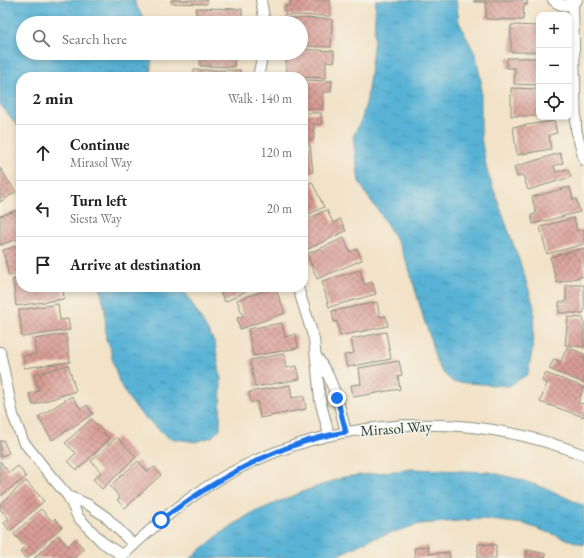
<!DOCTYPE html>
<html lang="en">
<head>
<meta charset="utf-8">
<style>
	body { margin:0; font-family:"EB Garamond",serif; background:#f6f6f6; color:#202124 }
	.controls { position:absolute; right:12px; top:12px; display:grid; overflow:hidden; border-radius:8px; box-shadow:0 2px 6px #0003 }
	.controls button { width:36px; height:36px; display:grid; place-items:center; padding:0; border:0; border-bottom:1px solid #e0e0e0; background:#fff; color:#202124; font:20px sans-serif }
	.stop { position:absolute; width:12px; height:12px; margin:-9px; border:3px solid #1a73e8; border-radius:50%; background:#fff }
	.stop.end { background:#1a73e8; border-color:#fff; box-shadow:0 1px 4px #0008 }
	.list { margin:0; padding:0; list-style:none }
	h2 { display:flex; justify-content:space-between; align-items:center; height:52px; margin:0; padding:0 16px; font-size:17px }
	h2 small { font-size:13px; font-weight:400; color:#757577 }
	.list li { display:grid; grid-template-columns:26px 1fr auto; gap:12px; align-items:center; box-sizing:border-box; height:56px; padding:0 16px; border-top:1px solid #e0e0e0 }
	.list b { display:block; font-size:15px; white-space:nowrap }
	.list p { margin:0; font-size:13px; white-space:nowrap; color:#757577 }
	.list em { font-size:13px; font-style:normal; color:#757577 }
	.icon { flex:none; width:22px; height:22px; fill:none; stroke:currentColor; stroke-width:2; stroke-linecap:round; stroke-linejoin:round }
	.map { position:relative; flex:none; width:584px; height:558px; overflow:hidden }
	.search { position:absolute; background:#fff; box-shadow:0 2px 6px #0003; left:16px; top:16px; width:292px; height:44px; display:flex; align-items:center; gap:10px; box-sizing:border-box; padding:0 14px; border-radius:22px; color:#757577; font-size:15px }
	.panel { position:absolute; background:#fff; box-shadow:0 2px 6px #0003; left:16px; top:72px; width:292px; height:220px; border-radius:16px }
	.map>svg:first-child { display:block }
	.water { fill:url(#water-ripples); stroke:#3c7884 }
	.building { fill:url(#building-cross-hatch) }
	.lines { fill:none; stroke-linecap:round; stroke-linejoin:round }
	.minor-casing { stroke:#88907e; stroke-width:12 }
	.minor { stroke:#fff; stroke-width:10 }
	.route { stroke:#1a73e8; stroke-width:5 }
	.labels { text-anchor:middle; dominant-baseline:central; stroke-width:3; stroke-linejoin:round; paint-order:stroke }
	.street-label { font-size:15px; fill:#1f3d34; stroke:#f7f3e8 }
</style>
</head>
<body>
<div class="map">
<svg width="584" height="558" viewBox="0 0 584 558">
	<defs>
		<pattern id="water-ripples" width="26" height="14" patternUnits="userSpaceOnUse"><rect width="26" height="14" fill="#58b2d5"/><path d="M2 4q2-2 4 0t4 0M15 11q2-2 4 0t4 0" fill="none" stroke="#4892ae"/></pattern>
		<pattern id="building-cross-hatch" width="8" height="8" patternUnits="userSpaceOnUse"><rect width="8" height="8" fill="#d99d95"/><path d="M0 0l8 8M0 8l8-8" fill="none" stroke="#af817a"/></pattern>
	</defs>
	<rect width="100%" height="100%" fill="#f7f3e8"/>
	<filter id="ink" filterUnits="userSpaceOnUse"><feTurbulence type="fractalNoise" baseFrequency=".025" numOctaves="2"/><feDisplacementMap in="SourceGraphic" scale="8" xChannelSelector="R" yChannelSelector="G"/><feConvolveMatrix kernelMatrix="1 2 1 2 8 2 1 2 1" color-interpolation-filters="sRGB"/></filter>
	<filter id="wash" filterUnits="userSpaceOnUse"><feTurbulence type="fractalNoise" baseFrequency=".012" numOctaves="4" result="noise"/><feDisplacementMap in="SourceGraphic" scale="16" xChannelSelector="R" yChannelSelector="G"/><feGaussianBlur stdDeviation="0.9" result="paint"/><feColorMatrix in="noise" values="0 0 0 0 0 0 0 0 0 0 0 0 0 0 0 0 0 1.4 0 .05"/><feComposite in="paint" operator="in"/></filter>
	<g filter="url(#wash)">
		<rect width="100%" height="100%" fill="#f2e2c7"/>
		<g class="water">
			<polygon points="0,0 135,0 135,4 147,23 23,23 23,53 152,53 150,77 21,77 21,130 0,104"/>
			<path d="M376 0H456L459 22 476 56 481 81V138L487 171 524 274 534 307 533 346 528 374 509 386 453 382C449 378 444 375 441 370 432 356 432 337 425 323L408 265 397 241 378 210 368 197 359 181 353 137 362 118 367 99 374 39Z"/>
			<polygon points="100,287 182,287 215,343 221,379 220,429 212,437 195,442 169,438 142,415 129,399 119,382 112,358 110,346 106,341 105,308"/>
			<polygon points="412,469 489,472 518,479 548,489 584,506 584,545 524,524 482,519 420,524 371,539 332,558 191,558 221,533 250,514 297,494 344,477"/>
		</g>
		<g id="blocks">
			<g class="building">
				<polygon points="171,0 207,0 207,4 171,3"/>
				<polygon points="291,0 330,0 330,16 285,15 285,6 290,6"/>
				<polygon points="474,0 527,0 527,5 524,5 523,20 486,19 486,2 474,2"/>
				<polygon points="196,8 242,9 242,21 231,21 231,23 196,23"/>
				<polygon points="285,18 332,19 331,47 301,46 301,23 285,23"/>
				<polygon points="511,25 539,26 539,52 511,52"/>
				<polygon points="301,49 334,51 334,62 326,61 326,78 286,76 286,53 301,53"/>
				<polygon points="200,53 235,53 234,67 200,66"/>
				<polygon points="507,58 539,58 539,85 514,84 515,68 507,68"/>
				<rect x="194" y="70" width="46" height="7"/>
				<polygon points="303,80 332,81 331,92 323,92 323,109 303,108"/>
				<polygon points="511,88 539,89 539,116 511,116"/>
				<polygon points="303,113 321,113 322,124 314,124 314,139 303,140"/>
				<polygon points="554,121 557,133 549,135 551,149 517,155 513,127"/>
				<polygon points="310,145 313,172 303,173 303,146"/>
				<polygon points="560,153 563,163 554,166 556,172 568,169 571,177 528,190 523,175 517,177 514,167"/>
				<polygon points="0,168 16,192 0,202"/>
				<polygon points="312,182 324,207 303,217 303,186"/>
				<polygon points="570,187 573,200 576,199 580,212 533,224 531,215 536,214 532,197"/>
				<polygon points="21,209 21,238 0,245 0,216"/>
				<polygon points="327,210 333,223 340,219 346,231 303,251 303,221"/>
				<polygon points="574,218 577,231 584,229 584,244 547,254 540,227"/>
				<polygon points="344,238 350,252 357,249 362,260 317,279 307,254"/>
				<polygon points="21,245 21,273 9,276 3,250"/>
				<polygon points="584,248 584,276 557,283 550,257"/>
				<polygon points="360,270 364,285 372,282 376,294 329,307 322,281"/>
				<polygon points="21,278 21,287 54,287 55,290 63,289 64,299 16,306 13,279"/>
				<polygon points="566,285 584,285 584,313 559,313 559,302 566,302"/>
				<polygon points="218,287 254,287 225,302"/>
				<polygon points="275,287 285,313 240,329 237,318 243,316 237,300"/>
				<polygon points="377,302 380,317 386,316 388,326 340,336 337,321 334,322 332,311"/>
				<polygon points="58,304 60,320 68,319 70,330 22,337 19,310"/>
				<polygon points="568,317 584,318 584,347 565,345"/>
				<polygon points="282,323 285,337 296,334 298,348 253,356 248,329"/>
				<polygon points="386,332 391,359 347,367 344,355 354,353 351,339"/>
				<polygon points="66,334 70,362 24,368 23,356 36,354 34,339"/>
				<polygon points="567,347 584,354 584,383 549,369 554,359 561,362"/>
				<polygon points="284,354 286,368 297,366 300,379 255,387 250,360"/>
				<polygon points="399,361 402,375 398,376 400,389 353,397 351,385 361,384 359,368"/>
				<polygon points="68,365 76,391 33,405 29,394 39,391 34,375"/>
				<polygon points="545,373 584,387 578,403 584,404 584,417 540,402 547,383 542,381"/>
				<polygon points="290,385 292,398 304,396 306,409 260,418 257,401 251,403 249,392"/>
				<polygon points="72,396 81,409 87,405 93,414 52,440 38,417"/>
				<polygon points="91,419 110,439 77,470 68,461 76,453 65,443"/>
				<polygon points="117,437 136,457 102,489 93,479 101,472 91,461"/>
				<polygon points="3,440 9,453 0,457 0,441"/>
				<polygon points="0,461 9,473 18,466 26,477 0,496"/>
				<polygon points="138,461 148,472 154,467 161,475 125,508 117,500 120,498 110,486"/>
				<polygon points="26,481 44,501 10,531 4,523 9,519 0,509 0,504"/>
				<polygon points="41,509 52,521 55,518 62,527 28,558 25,558 20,552 25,547 14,534"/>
				<polygon points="58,535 68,546 75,539 84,549 74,558 34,558"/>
				<polygon points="478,544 496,545 496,558 478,558"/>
				<polygon points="428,546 429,554 449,552 450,558 415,558 414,548"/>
				<polygon points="528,550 546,554 545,558 526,558"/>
			</g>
		</g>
	</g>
	<g filter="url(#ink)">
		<use href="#blocks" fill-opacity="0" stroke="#88907e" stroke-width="1"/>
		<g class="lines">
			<g class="minor-casing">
				<g id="minor">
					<polyline points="261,0 265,23"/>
					<path d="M553 0C561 7 569 7 577 0"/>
					<polyline points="573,4 576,129 584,160"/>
					<polyline points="258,77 263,53"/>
					<polyline points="297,287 299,291 314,339 320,400 329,435"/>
					<polyline points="0,352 13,415 23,441 50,475 68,496 78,517 102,542 123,556"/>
					<polyline points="317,357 328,375 337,397 346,432"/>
					<polyline points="68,496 89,505 106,517 134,545"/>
					<path d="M120 558C142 537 164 517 189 499 303 417 455 404 584 455"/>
				</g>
			</g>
			<use href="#minor" class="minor"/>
		</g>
	</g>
	<g class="lines" filter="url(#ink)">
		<path class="route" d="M161 520C215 479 277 443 346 432L337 398"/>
	</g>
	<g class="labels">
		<g class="street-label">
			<text transform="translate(396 428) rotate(-4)">Mirasol Way</text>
		</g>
	</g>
</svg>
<div class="controls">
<button>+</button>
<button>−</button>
<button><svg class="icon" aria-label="locate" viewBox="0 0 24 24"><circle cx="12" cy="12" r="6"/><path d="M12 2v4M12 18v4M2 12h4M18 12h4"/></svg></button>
</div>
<div class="stop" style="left:161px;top:520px"></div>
<div class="stop end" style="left:337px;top:398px"></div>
<div class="search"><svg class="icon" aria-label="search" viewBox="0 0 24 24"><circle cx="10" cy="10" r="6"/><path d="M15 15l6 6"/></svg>Search here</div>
<section class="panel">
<h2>2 min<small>Walk · 140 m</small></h2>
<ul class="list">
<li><svg class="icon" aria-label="ahead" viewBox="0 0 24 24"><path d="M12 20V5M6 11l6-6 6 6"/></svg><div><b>Continue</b><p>Mirasol Way</p></div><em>120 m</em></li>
<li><svg class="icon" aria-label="left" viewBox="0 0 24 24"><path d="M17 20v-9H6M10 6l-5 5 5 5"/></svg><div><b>Turn left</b><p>Siesta Way</p></div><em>20 m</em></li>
<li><svg class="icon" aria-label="arrive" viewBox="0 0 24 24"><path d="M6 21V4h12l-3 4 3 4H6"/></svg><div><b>Arrive at destination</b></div></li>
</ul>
</section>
</div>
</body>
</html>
